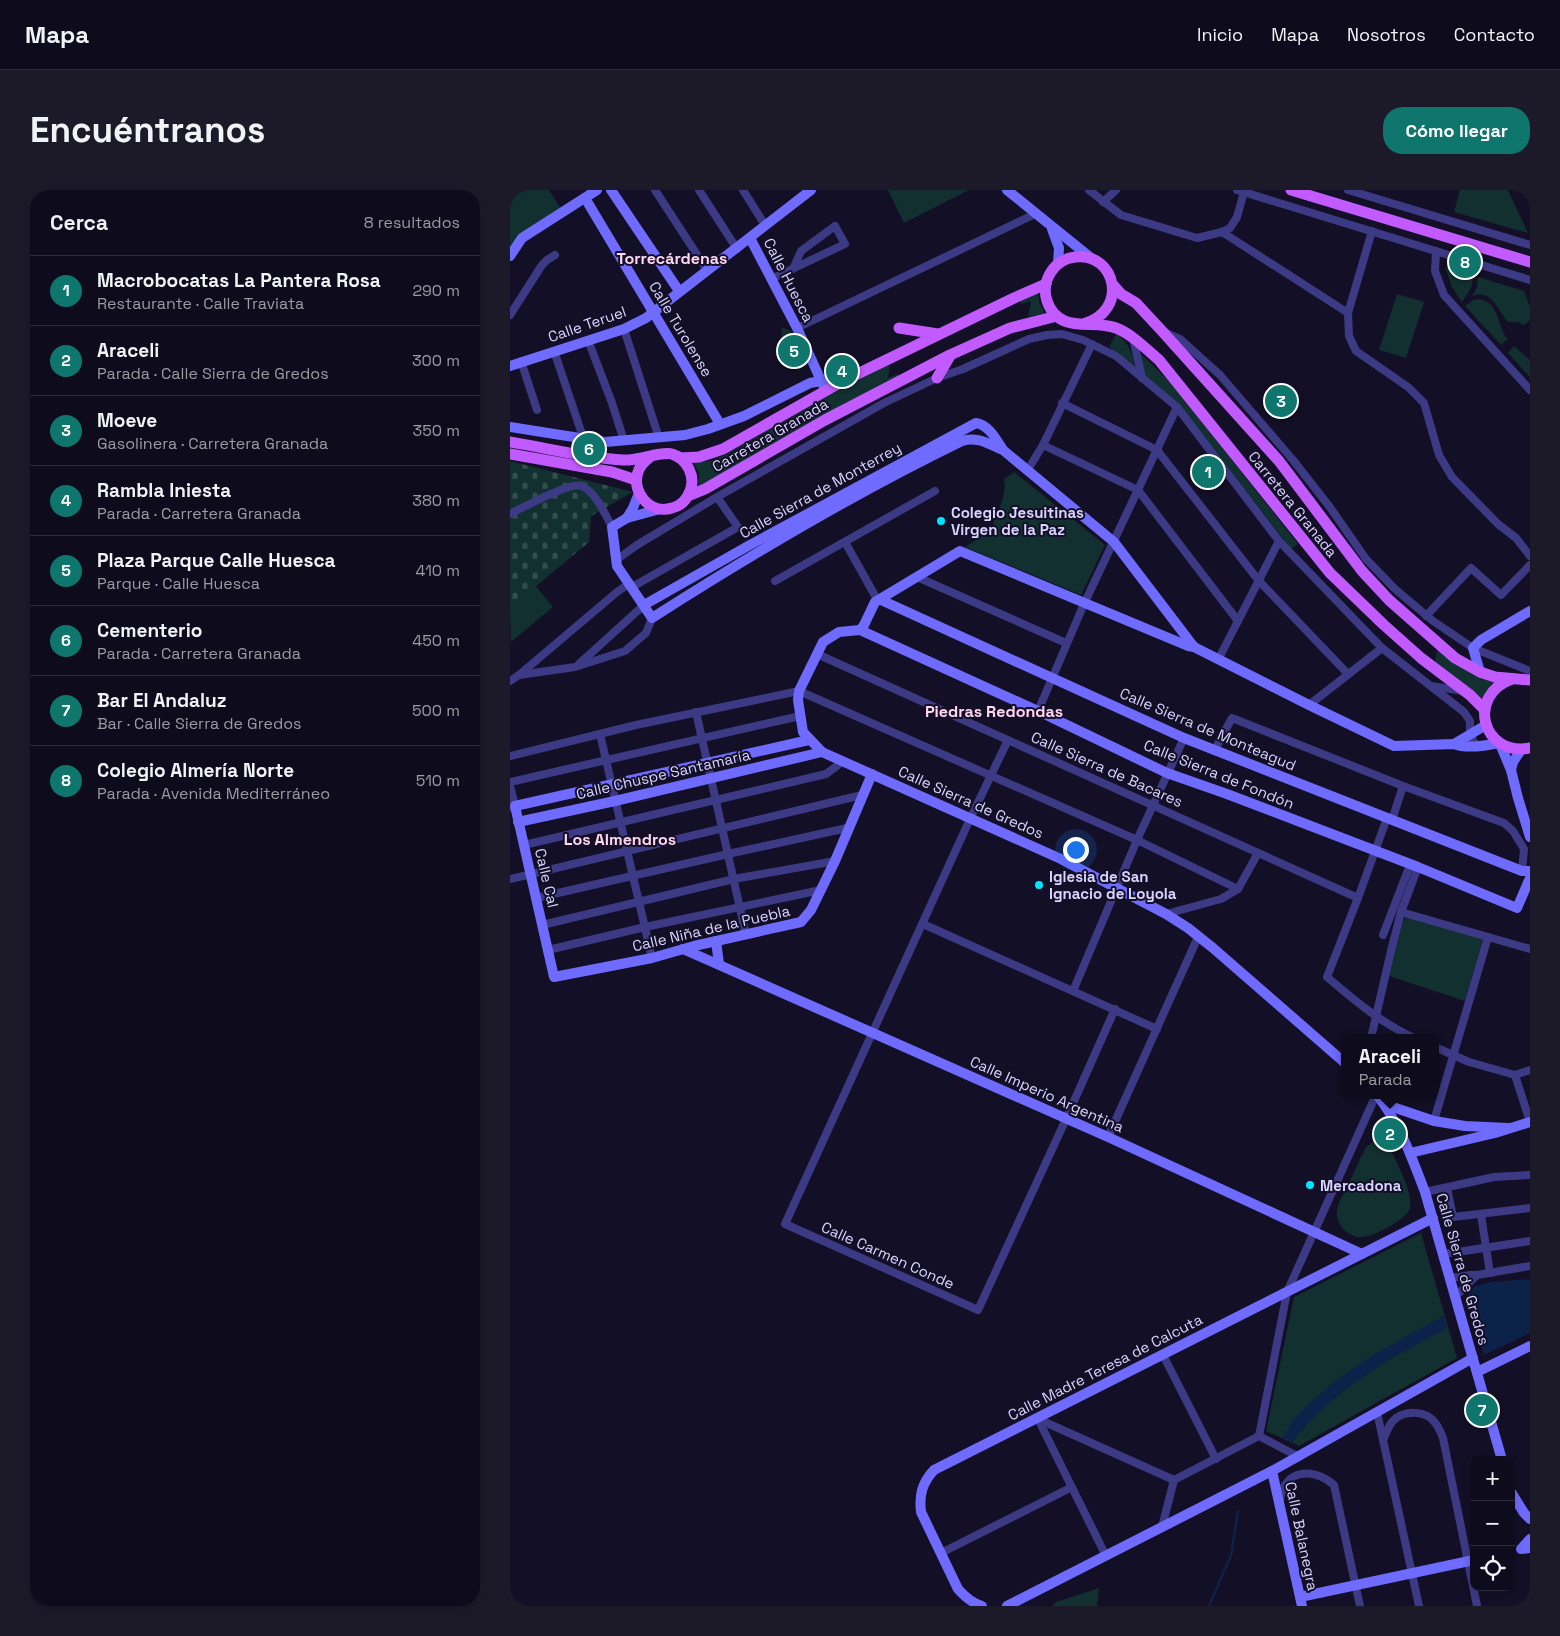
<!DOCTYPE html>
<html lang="es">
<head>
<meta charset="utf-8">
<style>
	body { margin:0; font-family:"Space Grotesk",sans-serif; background:#1c1929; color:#f1f3f6 }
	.controls { position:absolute; right:15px; bottom:15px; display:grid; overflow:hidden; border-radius:10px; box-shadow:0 2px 8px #0003 }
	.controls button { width:45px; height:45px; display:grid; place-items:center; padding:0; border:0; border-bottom:1px solid #2e2b3b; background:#0e0b1c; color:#f1f3f6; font:25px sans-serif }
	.you { position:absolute; left:565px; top:659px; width:18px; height:18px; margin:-12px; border:4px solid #fff; border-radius:50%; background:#1a73e8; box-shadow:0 0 0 8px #1a73e833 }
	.badge { display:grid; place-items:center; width:32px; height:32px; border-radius:50%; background:#0f766e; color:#fff; font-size:16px; font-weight:700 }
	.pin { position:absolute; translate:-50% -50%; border:2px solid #fff; box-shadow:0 1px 5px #0006 }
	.popup { position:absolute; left:831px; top:844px; width:98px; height:65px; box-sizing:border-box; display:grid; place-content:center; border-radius:10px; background:#0e0b1c; filter:drop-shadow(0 1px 4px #0005); font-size:16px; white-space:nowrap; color:#9b9ba3 }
	.popup b { font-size:19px; color:#f1f3f6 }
	.popup::after { content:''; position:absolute; left:50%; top:100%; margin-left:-10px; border:10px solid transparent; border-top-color:#0e0b1c }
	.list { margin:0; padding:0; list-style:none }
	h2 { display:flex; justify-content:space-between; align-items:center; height:65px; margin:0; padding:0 20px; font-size:21px }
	h2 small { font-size:16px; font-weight:400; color:#9b9ba3 }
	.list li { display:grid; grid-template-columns:32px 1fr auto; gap:15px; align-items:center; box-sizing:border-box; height:70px; padding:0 20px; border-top:1px solid #2e2b3b }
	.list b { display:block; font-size:19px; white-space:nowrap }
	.list p { margin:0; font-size:16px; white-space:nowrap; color:#9b9ba3 }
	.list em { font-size:16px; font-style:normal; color:#9b9ba3 }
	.icon { flex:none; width:28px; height:28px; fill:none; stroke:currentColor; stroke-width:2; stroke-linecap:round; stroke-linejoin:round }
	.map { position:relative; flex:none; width:1020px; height:1416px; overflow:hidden; border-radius:20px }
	header { display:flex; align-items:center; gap:30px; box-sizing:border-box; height:70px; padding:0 25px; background:#0e0b1c; border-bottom:1px solid #2e2b3b }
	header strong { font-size:24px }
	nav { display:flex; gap:28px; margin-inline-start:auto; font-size:18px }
	.intro { display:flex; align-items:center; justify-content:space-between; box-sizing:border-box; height:120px; padding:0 30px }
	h1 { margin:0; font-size:35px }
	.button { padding:12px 22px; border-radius:20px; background:#0f766e; color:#fff; font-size:18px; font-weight:700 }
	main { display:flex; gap:30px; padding:0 30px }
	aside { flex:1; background:#0e0b1c; border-radius:20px; box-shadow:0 2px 8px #0003 }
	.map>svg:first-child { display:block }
	.green { fill:#12302f }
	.cemetery { fill:url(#cemetery-stones) }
	.water { fill:#0c2248 }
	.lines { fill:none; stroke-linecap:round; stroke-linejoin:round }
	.stream { stroke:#0c2248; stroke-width:2.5 }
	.street { stroke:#3d3a85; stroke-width:8 }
	.secondary { stroke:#6f6bff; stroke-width:10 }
	.primary { stroke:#c25bff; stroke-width:11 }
	.poi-dot { fill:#00e5ff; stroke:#130f26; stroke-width:2 }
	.labels { text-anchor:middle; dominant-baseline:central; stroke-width:4; stroke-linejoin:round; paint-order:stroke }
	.street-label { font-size:15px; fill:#d9d4ff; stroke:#130f26 }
	.poi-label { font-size:15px; font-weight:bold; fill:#d9d4ff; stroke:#130f26; text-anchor:start }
	.neighbourhood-label { font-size:16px; font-weight:bold; fill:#ffd6f0; stroke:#130f26 }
</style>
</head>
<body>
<header>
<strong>Mapa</strong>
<nav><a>Inicio</a><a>Mapa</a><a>Nosotros</a><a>Contacto</a></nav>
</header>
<div class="intro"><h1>Encuéntranos</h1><a class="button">Cómo llegar</a></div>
<main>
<aside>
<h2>Cerca<small>8 resultados</small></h2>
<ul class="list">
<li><span class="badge">1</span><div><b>Macrobocatas La Pantera Rosa</b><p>Restaurante · Calle Traviata</p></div><em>290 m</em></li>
<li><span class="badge">2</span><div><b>Araceli</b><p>Parada · Calle Sierra de Gredos</p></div><em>300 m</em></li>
<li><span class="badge">3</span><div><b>Moeve</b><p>Gasolinera · Carretera Granada</p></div><em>350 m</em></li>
<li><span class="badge">4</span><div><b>Rambla Iniesta</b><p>Parada · Carretera Granada</p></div><em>380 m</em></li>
<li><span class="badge">5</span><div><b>Plaza Parque Calle Huesca</b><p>Parque · Calle Huesca</p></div><em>410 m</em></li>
<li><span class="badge">6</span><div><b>Cementerio</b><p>Parada · Carretera Granada</p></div><em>450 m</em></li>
<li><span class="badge">7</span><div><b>Bar El Andaluz</b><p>Bar · Calle Sierra de Gredos</p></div><em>500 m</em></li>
<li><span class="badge">8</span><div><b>Colegio Almería Norte</b><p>Parada · Avenida Mediterráneo</p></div><em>510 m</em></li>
</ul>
</aside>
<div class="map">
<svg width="1020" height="1416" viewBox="0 0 1020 1416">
	<defs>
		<pattern id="cemetery-stones" width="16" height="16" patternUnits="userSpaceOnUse" patternTransform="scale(1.25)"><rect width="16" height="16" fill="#12302f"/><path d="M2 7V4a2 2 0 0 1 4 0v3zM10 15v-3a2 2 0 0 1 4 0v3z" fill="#344d4e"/></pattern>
	</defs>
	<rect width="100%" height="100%" fill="#130f26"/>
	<g class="green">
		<polygon points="0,0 39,0 53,22 12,48 0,65"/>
		<polygon points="378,0 459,0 394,33"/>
		<polygon points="950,0 998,0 1018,43 944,22"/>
		<polygon points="935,77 964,85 961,98 952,112 942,97"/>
		<path d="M968 87 1014 101 1020 117V130L1014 135 1007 132H998C987 120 983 99 962 106L967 98Z"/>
		<polygon points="528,101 529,112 535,123 518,127 521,111 511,114 510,111"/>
		<polygon points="887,104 914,112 896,168 869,160"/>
		<path d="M969 109C990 112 986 136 998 149L991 155 955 116 963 110Z"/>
		<polygon points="272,137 280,141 297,175 289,180 271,146"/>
		<path d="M606 144C619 152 622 163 625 177L599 157Z"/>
		<polygon points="1004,156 1020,170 1020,187 998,163"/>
		<polygon points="628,161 661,193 788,354 781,359 670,216 638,189 634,183"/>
		<polygon points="380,174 378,188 388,184 389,186 188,298 189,283 183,272 201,271 215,265 332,198"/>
		<path d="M504 282 595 355 571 405 455 357 486 337 483 333C489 318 497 305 494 289Z"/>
		<polygon points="25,395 43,417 1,452 0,415"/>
		<polygon points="927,460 959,482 985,493 981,496 973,509 925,472"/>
		<polygon points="900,727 973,749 955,811 879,786 892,733 895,728"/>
		<path d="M864 951 875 954 879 957C886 971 903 1002 900 1018 898 1029 863 1047 852 1047 838 1048 825 1034 827 1020 828 1013 833 1005 836 999 843 985 849 971 856 957Z"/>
		<polygon points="911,1043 947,1168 789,1256 756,1241 784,1107"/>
		<polygon points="589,1398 587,1416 542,1416 546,1412"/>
	</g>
	<polygon class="cemetery" points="0,271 123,302 81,326 79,352 0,418"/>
	<g class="water">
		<polygon points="1020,1089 1020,1143 974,1165 956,1107 965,1096 981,1092"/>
		<path d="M934 1126 937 1138C880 1168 822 1200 782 1253L772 1248C777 1241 781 1232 787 1226 828 1181 882 1154 934 1126Z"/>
	</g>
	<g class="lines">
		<polyline class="stream" points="699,1416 721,1365 728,1321"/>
		<g class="street">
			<polyline points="145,0 197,80"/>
			<polyline points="189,0 227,59"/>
			<polyline points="233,0 255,35"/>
			<polyline points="579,0 611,25 687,48 712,42 720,38 727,27 734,2"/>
			<polyline points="727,0 1020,90"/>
			<polyline points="838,0 1020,55"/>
			<polyline points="593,12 606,0"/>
			<polyline points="862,41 838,123 839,146 846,161 898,197 914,213 929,265 942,287 988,334 1006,348 1020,366"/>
			<polyline points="712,42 838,123"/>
			<polyline points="926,61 925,81 934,105 1020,200"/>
			<polyline points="261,89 335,54 325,36 291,61 283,79"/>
			<polyline points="0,125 32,75 37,70 45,65"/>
			<polyline points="287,138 525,24"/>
			<polyline points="114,139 149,248"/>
			<polyline points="656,143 670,149 710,185 783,270 819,316 856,369 885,399 923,431 963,458 1020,481"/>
			<polyline points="623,148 632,188"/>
			<polyline points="78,150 102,213 114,251"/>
			<polyline points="44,161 74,250"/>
			<polyline points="11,171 27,220"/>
			<polyline points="552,213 647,260 749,391 838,484"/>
			<polyline points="533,255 628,300 728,431"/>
			<polyline points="517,281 533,255 582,154"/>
			<path d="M0 324C12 318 61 291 72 296 86 303 95 324 102 337"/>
			<polyline points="335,352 368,411"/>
			<polyline points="106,370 127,355 207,307 374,213 427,188 453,179 519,149 537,145 552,144 573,150 606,166 667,217 769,351 872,458 954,522 960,531 960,544 966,556"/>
			<polyline points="407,387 556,453"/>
			<polyline points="265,391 425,301"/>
			<polyline points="122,397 228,337 207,307"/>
			<polyline points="916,426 961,378 991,405 1020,375"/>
			<polyline points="307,464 848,708"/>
			<polyline points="709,468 769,351"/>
			<polyline points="69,474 134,415"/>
			<polyline points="9,485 65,477 115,461 136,443 142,428"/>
			<polyline points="0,491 9,485 107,402 120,393"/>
			<polyline points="921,496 954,501"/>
			<polyline points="799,515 872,458"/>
			<polyline points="528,521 574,414 667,217"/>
			<polyline points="186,522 236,745"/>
			<polyline points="90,544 142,768"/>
			<polyline points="498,550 460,629 275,1034 468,1120 556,929 605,819"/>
			<polyline points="704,561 722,528 893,596 994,633 1003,641 1014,659 1012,681"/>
			<polyline points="0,566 126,535 289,501 627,650 728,699"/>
			<polyline points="0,592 290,526"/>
			<polyline points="0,596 5,616 0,617"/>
			<path d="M877 628 848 708 817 787C844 810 871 833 904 848"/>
			<polyline points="882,630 893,596"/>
			<polyline points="14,655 316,584 332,572 330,569"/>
			<polyline points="0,689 352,605"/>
			<polyline points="26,708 218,664 337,638"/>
			<polyline points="891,722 1020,759"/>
			<polyline points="656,724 711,709 728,699 748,663"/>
			<polyline points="413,734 647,839"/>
			<polyline points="32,735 224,689 325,671"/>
			<polyline points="873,745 900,675"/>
			<polyline points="38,760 135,737 311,700"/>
			<polyline points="563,801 627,650 674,548"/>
			<polyline points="861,848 881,761 891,722 908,677"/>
			<polyline points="925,857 959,872 1005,885"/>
			<polyline points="1005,885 1020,932"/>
			<polyline points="1005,885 1020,880"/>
			<polyline points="924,931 978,747"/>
			<polyline points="598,947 688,747"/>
			<polyline points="937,998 943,1027 1020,1018"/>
			<polyline points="915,1002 984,987 1020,985"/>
			<polyline points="971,1025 980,1083"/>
			<polyline points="934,1064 1020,1051"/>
			<polyline points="941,1088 961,1085 967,1085 1020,1076"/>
			<polyline points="946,1106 967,1085"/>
			<polyline points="653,1165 706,1269"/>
			<polyline points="867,1222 909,1416"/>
			<polyline points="528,1229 596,1366"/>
			<polyline points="528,1229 664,1290"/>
			<polyline points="749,1246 777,1102 866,905"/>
			<path d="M873 1250C876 1244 878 1237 882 1232 893 1219 917 1220 926 1234 929 1238 931 1243 933 1248L967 1416"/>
			<path d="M770 1310C774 1279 803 1277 824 1295L850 1416"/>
			<polyline points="652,1337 664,1290 749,1246 789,1267"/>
			<polyline points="431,1363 562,1297"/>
		</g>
		<g class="secondary">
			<polyline points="101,0 169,101"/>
			<polyline points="497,0 581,68"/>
			<polyline points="75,8 210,234"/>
			<polyline points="542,39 549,58 548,73"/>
			<polyline points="240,48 287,138 314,197"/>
			<polyline points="0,66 12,48 87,0"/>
			<polyline points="0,176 114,139 136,128 301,0"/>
			<polyline points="0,237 95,252 175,245 198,239 234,226 300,193 317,190 333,191"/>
			<polyline points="129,303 123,318 117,328 150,319"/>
			<path d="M117 328 102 337 107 376 142 428C242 364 345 303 452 251 467 246 479 254 493 260"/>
			<polyline points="371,410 674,548 1012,681 1020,681"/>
			<path d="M134 415 238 356 466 233C479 235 486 249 493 260L604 352 684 457"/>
			<polyline points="350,440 528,521 657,583 717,604 908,677 1007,718 1020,688"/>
			<polyline points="970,482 963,458 971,450 1020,421"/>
			<polyline points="299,550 5,616 44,787 142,768 184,756 291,732 301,720 325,671 362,584"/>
			<polyline points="944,554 976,535"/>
			<polyline points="990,554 1001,580 1008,608 1020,647"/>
			<polyline points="1001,580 1003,572 1011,560"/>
			<polyline points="8,632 105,611 312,562"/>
			<polyline points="206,751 209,774"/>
			<polyline points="173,759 598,947 852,1064"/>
			<path d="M835 873 703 758 678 738 656 724 551 669 312 562 293 542 288 510 289 501 313 452 329 442 350 440 354 435 365 412 450 361 678 456 684 457 799 515 884 556 944 554C957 559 975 556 989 553"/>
			<path d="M867 905C890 934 902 968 915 1002L992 1270"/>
			<polyline points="874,914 924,931 955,936 998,938"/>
			<polyline points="900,963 985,943 1020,932"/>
			<polyline points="967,1182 1020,1156"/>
			<polyline points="762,1281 792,1416"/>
			<polyline points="1001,1302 1014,1323 1020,1329"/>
			<polyline points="1020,1349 1011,1359 1020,1358"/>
			<polyline points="790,1407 964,1370"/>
			<path d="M472 1416C462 1413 455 1407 448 1399L411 1322C409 1305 412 1293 424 1280L923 1028"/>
			<polyline points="497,1416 762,1281 963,1168"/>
		</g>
		<g class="primary">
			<polyline points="781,0 1020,72"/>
			<polyline points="603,95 611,104 626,113 652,141 769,271 852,381 879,410 945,468 970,482 985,487 1020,490"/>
			<path d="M573 134C619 122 607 62 565 67 555 68 546 74 541 82 535 91 534 102 537 111 549 145 582 129 606 138 622 144 636 159 649 170L820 383 874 435 911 468 960 505 975 520"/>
			<polyline points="389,138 428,144"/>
			<polyline points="427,188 440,166"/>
			<path d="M0 252C37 258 75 268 113 270 129 271 150 261 162 264 177 269 186 286 180 301 177 309 171 316 162 318 140 325 121 302 128 282 130 275 135 271 140 267"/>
			<polyline points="0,264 102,282 126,290"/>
			<polyline points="171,268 189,267 213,259 333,191 504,108 536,94"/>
			<polyline points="178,306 195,299 315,230 440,165 500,138 547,126"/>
			<path d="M1002 489C956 505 972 567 1020 558"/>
		</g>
	</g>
	<g class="poi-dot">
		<circle cx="431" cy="331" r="5"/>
		<circle cx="529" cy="695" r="5"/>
		<circle cx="800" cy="995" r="5"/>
	</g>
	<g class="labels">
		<g class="street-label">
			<text transform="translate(279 90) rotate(63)">Calle Huesca</text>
			<text transform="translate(77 134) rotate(-19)">Calle Teruel</text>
			<text transform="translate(171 139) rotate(59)">Calle Turolense</text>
			<text transform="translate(260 245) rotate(-30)">Carretera Granada</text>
			<text transform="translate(310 300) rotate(-29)">Calle Sierra de Monterrey</text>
			<text transform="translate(783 314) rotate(51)">Carretera Granada</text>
			<text transform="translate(698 539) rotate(23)">Calle Sierra de Monteagud</text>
			<text transform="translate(597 579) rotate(24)">Calle Sierra de Bacares</text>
			<text transform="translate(153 584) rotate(-13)">Calle Chuspe Santamaría</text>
			<text transform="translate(709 584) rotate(22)">Calle Sierra de Fondón</text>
			<text transform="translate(461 612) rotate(24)">Calle Sierra de Gredos</text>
			<text transform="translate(37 688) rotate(77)">Calle Cal</text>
			<text transform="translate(201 738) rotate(-13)">Calle Niña de la Puebla</text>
			<text transform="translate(537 904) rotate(24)">Calle Imperio Argentina</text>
			<text transform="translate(378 1065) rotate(24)">Calle Carmen Conde</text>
			<text transform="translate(953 1079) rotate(74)">Calle Sierra de Gredos</text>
			<text transform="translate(595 1177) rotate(-27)">Calle Madre Teresa de Calcuta</text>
			<text transform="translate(792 1346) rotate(78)">Calle Balanegra</text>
		</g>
		<g class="poi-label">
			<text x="441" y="322">Colegio Jesuitinas<tspan x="441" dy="17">Virgen de la Paz</tspan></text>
			<text x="539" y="686">Iglesia de San<tspan x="539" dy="17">Ignacio de Loyola</tspan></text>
			<text x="810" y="995">Mercadona</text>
		</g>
		<g class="neighbourhood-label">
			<text x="162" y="68">Torrecárdenas</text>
			<text x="484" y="521">Piedras Redondas</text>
			<text x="110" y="649">Los Almendros</text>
		</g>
	</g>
</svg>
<div class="controls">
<button>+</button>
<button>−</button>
<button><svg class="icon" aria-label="locate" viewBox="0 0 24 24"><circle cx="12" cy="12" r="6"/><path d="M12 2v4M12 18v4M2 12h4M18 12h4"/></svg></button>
</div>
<div class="you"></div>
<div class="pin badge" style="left:698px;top:282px">1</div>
<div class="pin badge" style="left:880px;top:944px">2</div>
<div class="popup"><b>Araceli</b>Parada</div>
<div class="pin badge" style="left:771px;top:211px">3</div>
<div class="pin badge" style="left:332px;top:181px">4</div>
<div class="pin badge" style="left:284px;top:161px">5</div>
<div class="pin badge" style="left:79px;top:259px">6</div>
<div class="pin badge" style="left:972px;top:1220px">7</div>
<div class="pin badge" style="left:955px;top:72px">8</div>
</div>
</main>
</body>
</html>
